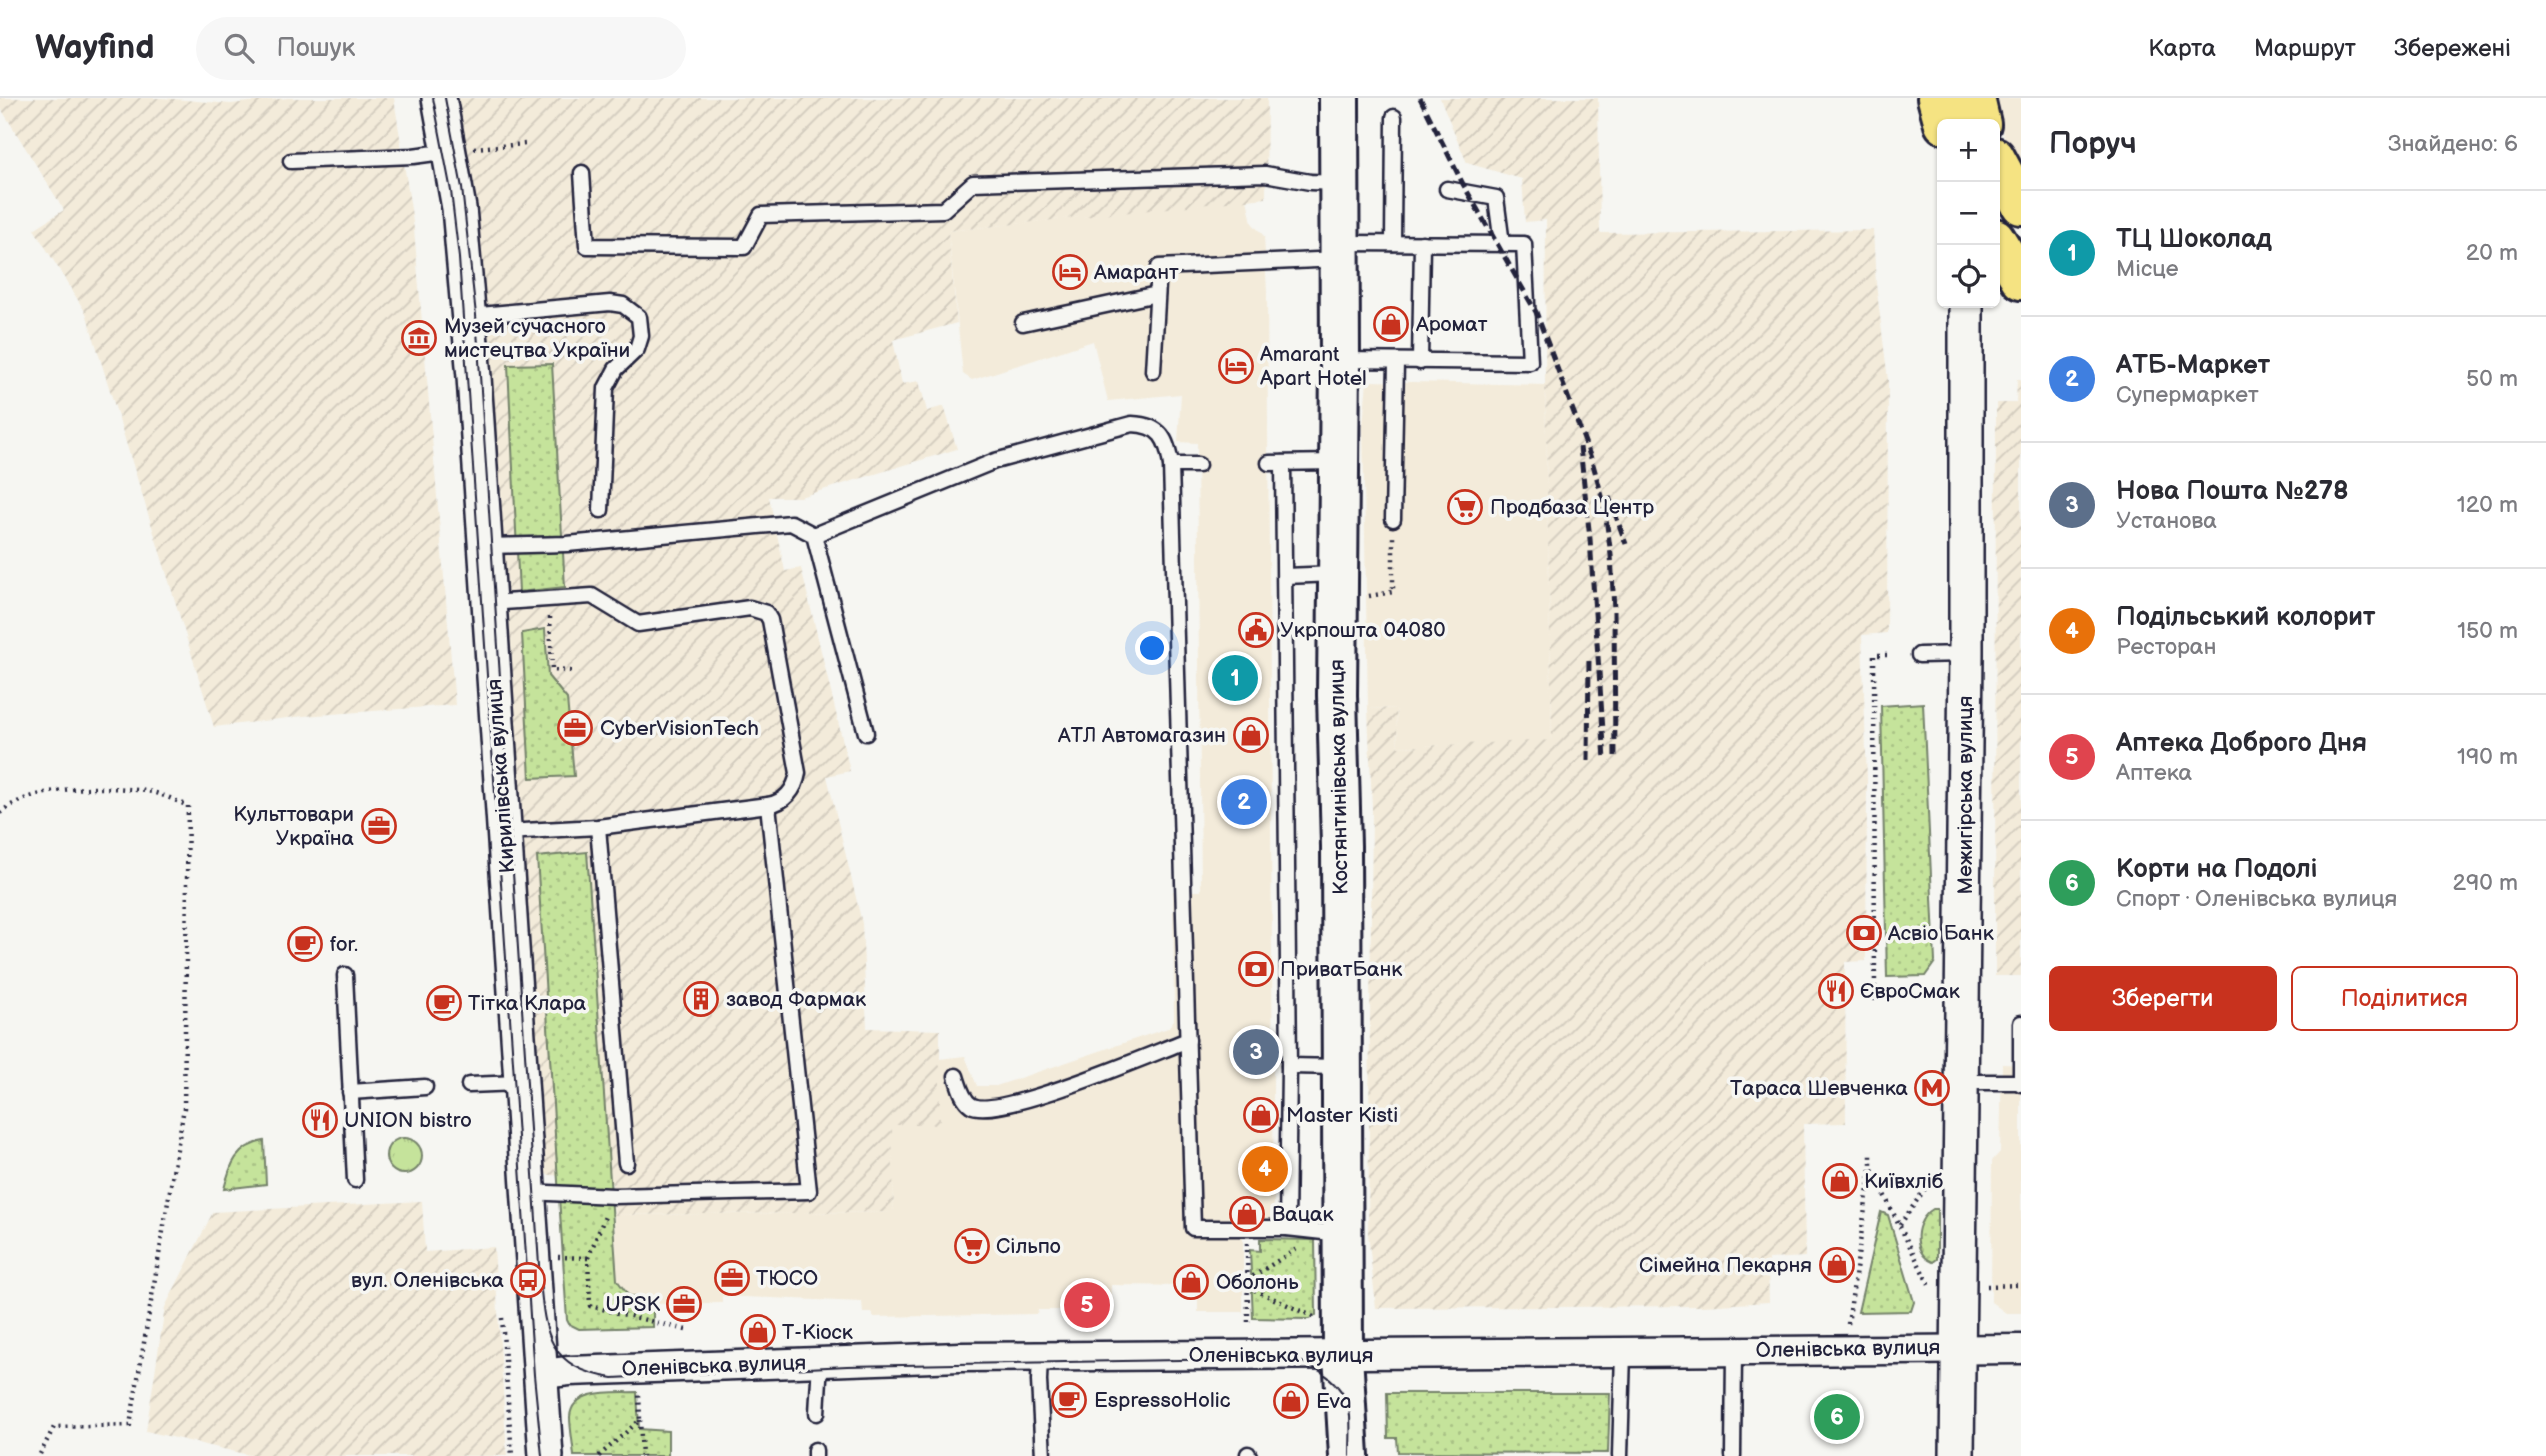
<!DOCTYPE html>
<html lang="uk">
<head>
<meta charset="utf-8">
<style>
	body { margin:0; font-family:"Balsamiq Sans",sans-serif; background:#f7f7f7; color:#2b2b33 }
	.controls { position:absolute; right:21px; top:21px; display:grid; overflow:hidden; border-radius:10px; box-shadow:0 2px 5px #0004 }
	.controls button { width:63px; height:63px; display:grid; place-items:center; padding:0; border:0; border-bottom:2px solid #e1e1e2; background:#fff; color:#2b2b33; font:35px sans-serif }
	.you { position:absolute; left:1153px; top:551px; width:24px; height:24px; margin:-18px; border:5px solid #fff; border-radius:50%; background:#1a73e8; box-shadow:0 0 0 10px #1a73e833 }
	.badge { display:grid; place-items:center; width:46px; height:46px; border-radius:50%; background:#c8321e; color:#fff; font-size:23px; font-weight:700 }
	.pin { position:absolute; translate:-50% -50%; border:4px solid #fff; box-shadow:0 2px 7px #0006 }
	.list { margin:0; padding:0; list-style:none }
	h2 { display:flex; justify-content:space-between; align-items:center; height:91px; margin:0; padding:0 28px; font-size:30px }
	h2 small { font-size:23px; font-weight:400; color:#7c7c81 }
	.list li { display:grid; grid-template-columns:46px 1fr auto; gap:21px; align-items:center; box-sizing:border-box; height:126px; padding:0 28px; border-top:2px solid #e1e1e2 }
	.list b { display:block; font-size:26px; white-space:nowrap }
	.list p { margin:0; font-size:23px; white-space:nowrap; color:#7c7c81 }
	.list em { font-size:23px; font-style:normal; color:#7c7c81 }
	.actions { display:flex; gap:14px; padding:21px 28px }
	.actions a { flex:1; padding:16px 0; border:2px solid #c8321e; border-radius:10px; text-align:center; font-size:24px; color:#c8321e }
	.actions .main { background:#c8321e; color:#fff }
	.icon { flex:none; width:38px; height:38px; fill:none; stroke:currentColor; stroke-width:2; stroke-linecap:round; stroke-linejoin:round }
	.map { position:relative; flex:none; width:2021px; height:1358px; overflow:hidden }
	header { display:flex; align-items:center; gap:42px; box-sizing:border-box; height:98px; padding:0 35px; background:#fff; border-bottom:2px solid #e1e1e2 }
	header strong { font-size:33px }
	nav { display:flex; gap:38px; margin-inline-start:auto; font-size:24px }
	.search { width:490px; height:63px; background:#f7f7f7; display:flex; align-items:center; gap:18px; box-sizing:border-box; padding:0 24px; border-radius:38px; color:#7c7c81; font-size:26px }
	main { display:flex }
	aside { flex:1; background:#fff }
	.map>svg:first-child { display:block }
	.built { fill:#f3ebda }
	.industrial { fill:url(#industrial-furrows) }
	.grass { fill:url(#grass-dots); stroke:#74826b; stroke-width:2 }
	.park { fill:url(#park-tufts); stroke:#74826b; stroke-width:2 }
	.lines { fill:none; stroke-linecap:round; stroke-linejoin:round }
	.service-casing { stroke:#22223b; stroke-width:19 }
	.minor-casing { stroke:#22223b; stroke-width:33 }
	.tertiary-casing { stroke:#22223b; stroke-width:38 }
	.secondary-casing { stroke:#22223b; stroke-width:44 }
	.primary-casing { stroke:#22223b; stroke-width:44 }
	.path { stroke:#22223b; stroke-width:4.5; stroke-dasharray:2 5; stroke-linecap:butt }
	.service { stroke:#f6f6f2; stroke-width:14 }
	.minor { stroke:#f6f6f2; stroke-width:28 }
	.tertiary { stroke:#f6f6f2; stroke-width:33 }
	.secondary { stroke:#f6f6f2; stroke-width:38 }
	.primary { stroke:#f5e382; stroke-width:38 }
	.tram { stroke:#22223b; stroke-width:2 }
	.rail { stroke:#22223b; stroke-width:5; stroke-dasharray:10 5; stroke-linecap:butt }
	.labels { text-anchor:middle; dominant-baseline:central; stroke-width:7; stroke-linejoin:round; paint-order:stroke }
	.poi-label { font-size:21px; fill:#22223b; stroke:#f6f6f2; text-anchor:start }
	.street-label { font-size:21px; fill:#22223b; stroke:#f6f6f2 }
</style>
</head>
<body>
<header>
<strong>Wayfind</strong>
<div class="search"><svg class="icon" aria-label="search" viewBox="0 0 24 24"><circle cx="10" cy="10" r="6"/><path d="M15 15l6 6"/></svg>Пошук</div>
<nav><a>Карта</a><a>Маршрут</a><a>Збережені</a></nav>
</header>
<main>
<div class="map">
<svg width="2021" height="1358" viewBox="0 0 2021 1358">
	<defs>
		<pattern id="industrial-furrows" width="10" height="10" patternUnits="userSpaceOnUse" patternTransform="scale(1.75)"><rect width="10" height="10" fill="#f3ebda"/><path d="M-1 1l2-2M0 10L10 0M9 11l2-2" fill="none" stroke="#d0c9bc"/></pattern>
		<pattern id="grass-dots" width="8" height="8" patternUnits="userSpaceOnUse" patternTransform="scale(1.75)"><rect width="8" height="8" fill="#c5e39b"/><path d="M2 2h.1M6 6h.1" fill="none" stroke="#a9c286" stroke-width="1.8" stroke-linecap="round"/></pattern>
		<pattern id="park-tufts" width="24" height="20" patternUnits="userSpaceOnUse" patternTransform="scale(1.75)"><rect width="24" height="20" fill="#c5e39b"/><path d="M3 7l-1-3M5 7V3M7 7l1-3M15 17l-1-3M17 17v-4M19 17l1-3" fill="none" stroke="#a9c286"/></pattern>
	</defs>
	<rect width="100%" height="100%" fill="#f6f6f2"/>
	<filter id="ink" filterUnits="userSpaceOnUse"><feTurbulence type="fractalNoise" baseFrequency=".0143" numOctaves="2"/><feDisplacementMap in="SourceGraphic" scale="14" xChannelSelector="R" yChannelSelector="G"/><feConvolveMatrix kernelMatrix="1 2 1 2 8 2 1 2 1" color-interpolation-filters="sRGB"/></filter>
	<g filter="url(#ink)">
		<g class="built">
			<polygon points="1993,0 2021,0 2021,73 2008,48 1997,19"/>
			<polygon points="1247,101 1252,125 1264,138 1267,194 1274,1122 1231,1122 1232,1139 1243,1139 1243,1214 1198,1214 1198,1188 1111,1187 1110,1212 1038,1212 1037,1216 873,1219 873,1215 863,1215 862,1204 722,1198 722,1205 653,1206 635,1201 622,1190 617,1182 614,1117 894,1114 891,1027 940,1026 939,961 965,958 977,988 996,988 1168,930 1174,922 1173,793 1201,793 1197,345 1178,344 1181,296 1108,303 1093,243 972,282 963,276 948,133"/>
			<polygon points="1367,283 1545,287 1552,643 1398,649 1396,610 1368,611 1363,327"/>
			<polygon points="2002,966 2021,967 2021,1215 2006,1215 1991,1204 1992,1063 2000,1054"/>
		</g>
		<g class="industrial">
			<polygon points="0,0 162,0 231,6 288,0 394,0 414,131 455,607 304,618 214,629 86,215 34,131 64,112 0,9"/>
			<polygon points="451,0 1267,0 1266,100 948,133 957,225 893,242 902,286 919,283 927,313 944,308 957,351 800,399 769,399 785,473 801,470 850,673 827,678 862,825 867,930 940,932 940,1027 892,1027 894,1114 614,1117 612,1085 544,1076 517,736 483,180"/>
			<polygon points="1440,0 1598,0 1600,135 1873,132 1876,186 1888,282 1887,535 1862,537 1867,683 1866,863 1845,864 1846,1025 1803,1026 1805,1159 1768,1161 1769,1204 1703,1208 1376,1210 1368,1135 1372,710 1368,611 1396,610 1398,649 1552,642 1545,287 1546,122 1525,124 1522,81 1467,65"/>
			<polygon points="2017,281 2021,281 2021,878 1995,878 1996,305 2016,305"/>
			<polygon points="422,1103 425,1154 494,1149 507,1358 253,1358 146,1333 165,1209 213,1114"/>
		</g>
		<g class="grass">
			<polygon points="552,266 565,489 519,494 508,267"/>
			<polygon points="545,531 548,578 567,601 574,678 530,680 522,535"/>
			<polygon points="1923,605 1935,864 1925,878 1887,879 1881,608"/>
			<polygon points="587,754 617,1182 628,1197 653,1206 653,1229 579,1231 569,1226 567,1222 537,759"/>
			<path d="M264 1043 266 1086 224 1091C230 1067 236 1048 264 1043Z"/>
			<path d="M1933 1111H1937V1161L1933 1164C1911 1155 1914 1122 1933 1111Z"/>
			<polygon points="1881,1114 1888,1117 1914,1204 1911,1213 1858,1214"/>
			<polygon points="1260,1141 1315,1142 1316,1217 1309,1221 1253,1220 1250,1152 1260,1153"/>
			<path d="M637 1294 639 1331 668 1333V1358H574C573 1345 570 1331 570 1319 572 1289 617 1295 637 1294Z"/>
			<polygon points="1387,1295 1610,1295 1608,1355 1398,1354 1397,1340 1388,1340"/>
		</g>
		<circle class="park" cx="404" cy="1058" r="18"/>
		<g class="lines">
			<g class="service-casing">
				<g id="service">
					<polyline points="291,63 413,58 450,53"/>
					<polyline points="582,75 587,148 744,149 761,117 943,112 973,85 1265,76 1310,84 1338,85"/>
					<polyline points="1447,91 1496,100 1502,146"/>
					<polyline points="1341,145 1524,146 1530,264 1342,262"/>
					<polyline points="1393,145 1394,19"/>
					<polyline points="469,218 610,205 623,207 639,219 641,238 637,251 616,271 606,290 601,412"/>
					<polyline points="1023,225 1157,196"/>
					<polyline points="1420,264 1422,145"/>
					<polyline points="1153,273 1159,169 1339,161"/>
					<polyline points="1269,365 1337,364"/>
					<polyline points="1283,365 1289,968 1287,1130"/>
					<polyline points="1171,367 1198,367"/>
					<polyline points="1393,421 1396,264"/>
					<polyline points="814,437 866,635"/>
					<path d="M486 448 567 446 791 425 814 437 995 363 1132 326C1161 327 1167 341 1171 367L1193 1130H1287L1341 1136"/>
					<polyline points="1285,478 1336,476"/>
					<path d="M490 505 592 498 638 526 750 510 766 515 770 522 798 675C795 692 785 704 768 707"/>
					<polyline points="1919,557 1966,556"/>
					<polyline points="598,729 626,1065"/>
					<polyline points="505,734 598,729 768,707 809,1093 614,1098 527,1094"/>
					<polyline points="345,877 355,1082"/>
					<polyline points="2021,925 2021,986"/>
					<polyline points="1289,968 1340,969"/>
					<path d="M956 978C959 987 962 1001 971 1007 997 1023 1153 955 1188 942"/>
					<polyline points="1961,984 2021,984"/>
					<polyline points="469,987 521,985"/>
					<polyline points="350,994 425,989"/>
					<polyline points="1040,1258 1039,1283 1043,1358"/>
					<polyline points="817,1315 820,1264"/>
					<polyline points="1248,1356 1249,1358"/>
					<polyline points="815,1358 815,1352"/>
					<polyline points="1620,1358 1623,1254"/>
					<polyline points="1733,1358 1734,1253"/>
				</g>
			</g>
			<g class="minor-casing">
				<polyline id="minor" points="541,1276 569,1273 960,1259 2021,1251"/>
			</g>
			<g class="tertiary-casing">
				<g id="tertiary">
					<polyline points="439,0 459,110 474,279 546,1358"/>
					<polyline points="1957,1358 1966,556 1966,205"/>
				</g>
			</g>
			<g class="secondary-casing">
				<polyline id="secondary" points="1339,0 1340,262 1337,597 1341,748 1343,1257 1349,1358"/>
			</g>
			<g class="primary-casing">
				<g id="primary">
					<polyline points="1937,0 1944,26"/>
					<polyline points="1975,0 1981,26"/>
					<polyline points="1995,59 2021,107"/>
					<polyline points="1995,140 2021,182"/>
				</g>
			</g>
			<g class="path">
				<polyline points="474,50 526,46"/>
				<polyline points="1369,498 1393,494 1393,436"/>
				<polyline points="550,519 552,572 571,573"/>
				<path d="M0 715C33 686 110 687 152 694 164 697 177 703 188 708L184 1010 130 1327 54 1329 39 1358"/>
				<polyline points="1875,903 1874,557 1891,557"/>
				<polyline points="1872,1072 1930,1189"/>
				<polyline points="1900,1127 1931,1082"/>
				<polyline points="1247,1145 1248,1225"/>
				<polyline points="558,1159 588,1160 590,1208 690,1233"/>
				<polyline points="588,1160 606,1116"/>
				<polyline points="1247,1182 1298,1150"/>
				<polyline points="1987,1188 2021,1187"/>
				<polyline points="1248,1189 1314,1219"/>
				<polyline points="502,1220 512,1358"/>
				<polyline points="1848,1226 1871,1070 1871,1054"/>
				<polyline points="640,1322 642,1358"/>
				<polyline points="599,1358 640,1322 639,1294"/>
			</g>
			<use href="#service" class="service"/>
			<use href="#minor" class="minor"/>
			<use href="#tertiary" class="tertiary"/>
			<use href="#secondary" class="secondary"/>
			<use href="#primary" class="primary"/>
			<g class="tram">
				<polyline points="433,0 451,93 459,160 534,1277 542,1358"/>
				<path d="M445 0 462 90 476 217 540 1182C545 1238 549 1270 613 1280L847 1268 1288 1260C1317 1266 1347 1287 1350 1318 1351 1331 1350 1345 1350 1358"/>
			</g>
			<g class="rail">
				<polyline points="1420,0 1463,86 1536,214 1592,363 1604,405 1611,457 1614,512 1615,662"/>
				<polyline points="1580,349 1590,441 1605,662"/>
				<polyline points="1609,399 1626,446"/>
				<polyline points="1588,663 1589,560"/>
			</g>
		</g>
	</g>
	<defs>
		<g id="hotel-ring" transform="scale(1.75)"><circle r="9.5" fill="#f6f6f2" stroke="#c8321e" stroke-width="1.5"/><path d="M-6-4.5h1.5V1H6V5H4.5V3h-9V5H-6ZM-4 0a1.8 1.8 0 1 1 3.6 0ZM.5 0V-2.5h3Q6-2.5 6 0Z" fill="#c8321e"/></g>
		<g id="shop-ring" transform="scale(1.75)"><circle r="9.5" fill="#f6f6f2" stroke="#c8321e" stroke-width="1.5"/><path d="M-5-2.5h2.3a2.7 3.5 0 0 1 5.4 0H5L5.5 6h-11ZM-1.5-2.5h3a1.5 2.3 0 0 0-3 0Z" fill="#c8321e"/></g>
		<g id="museum-ring" transform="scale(1.75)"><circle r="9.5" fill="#f6f6f2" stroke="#c8321e" stroke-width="1.5"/><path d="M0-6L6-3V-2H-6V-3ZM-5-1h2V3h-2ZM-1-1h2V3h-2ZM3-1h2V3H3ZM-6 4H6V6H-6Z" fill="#c8321e"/></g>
		<g id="supermarket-ring" transform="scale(1.75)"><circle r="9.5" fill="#f6f6f2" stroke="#c8321e" stroke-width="1.5"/><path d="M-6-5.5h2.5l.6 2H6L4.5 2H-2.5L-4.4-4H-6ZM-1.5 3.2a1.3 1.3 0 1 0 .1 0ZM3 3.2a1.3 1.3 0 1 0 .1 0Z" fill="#c8321e"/></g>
		<g id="civic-ring" transform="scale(1.75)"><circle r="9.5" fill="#f6f6f2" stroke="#c8321e" stroke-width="1.5"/><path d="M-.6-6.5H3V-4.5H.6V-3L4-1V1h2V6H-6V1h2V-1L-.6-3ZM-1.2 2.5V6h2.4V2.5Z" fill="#c8321e"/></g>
		<g id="office-ring" transform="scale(1.75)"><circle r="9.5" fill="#f6f6f2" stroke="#c8321e" stroke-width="1.5"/><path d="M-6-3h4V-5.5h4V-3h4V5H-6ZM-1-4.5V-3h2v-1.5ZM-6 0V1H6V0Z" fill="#c8321e"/></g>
		<g id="bank-ring" transform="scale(1.75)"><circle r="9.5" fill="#f6f6f2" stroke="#c8321e" stroke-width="1.5"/><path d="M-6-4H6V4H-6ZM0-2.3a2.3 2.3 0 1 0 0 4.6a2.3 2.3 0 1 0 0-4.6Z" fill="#c8321e"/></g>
		<g id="cafe-ring" transform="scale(1.75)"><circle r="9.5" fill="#f6f6f2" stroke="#c8321e" stroke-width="1.5"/><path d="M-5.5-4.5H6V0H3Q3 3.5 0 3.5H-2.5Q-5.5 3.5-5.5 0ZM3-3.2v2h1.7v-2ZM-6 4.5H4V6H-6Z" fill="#c8321e"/></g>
		<g id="restaurant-ring" transform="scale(1.75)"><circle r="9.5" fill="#f6f6f2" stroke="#c8321e" stroke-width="1.5"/><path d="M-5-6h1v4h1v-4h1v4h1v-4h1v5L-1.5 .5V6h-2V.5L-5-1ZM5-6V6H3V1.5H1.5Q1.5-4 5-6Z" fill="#c8321e"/></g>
		<g id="building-ring" transform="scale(1.75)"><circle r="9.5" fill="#f6f6f2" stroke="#c8321e" stroke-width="1.5"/><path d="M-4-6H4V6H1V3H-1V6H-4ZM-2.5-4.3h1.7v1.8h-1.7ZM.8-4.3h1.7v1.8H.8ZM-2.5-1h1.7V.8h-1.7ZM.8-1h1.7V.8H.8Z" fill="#c8321e"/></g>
		<g id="metro-ring" transform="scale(1.75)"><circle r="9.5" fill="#f6f6f2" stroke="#c8321e" stroke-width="1.5"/><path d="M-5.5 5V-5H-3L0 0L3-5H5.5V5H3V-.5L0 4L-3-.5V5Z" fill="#c8321e"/></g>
		<g id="bus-ring" transform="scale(1.75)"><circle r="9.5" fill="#f6f6f2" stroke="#c8321e" stroke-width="1.5"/><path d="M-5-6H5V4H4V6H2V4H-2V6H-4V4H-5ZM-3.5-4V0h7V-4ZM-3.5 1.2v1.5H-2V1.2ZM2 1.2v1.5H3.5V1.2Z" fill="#c8321e"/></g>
	</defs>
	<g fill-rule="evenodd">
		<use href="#hotel-ring" x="1070" y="174"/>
		<use href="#shop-ring" x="1391" y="226"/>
		<use href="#museum-ring" x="419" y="240"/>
		<use href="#hotel-ring" x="1236" y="268"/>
		<use href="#supermarket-ring" x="1465" y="409"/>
		<use href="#civic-ring" x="1256" y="532"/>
		<use href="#office-ring" x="575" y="630"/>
		<use href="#shop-ring" x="1251" y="637"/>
		<use href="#office-ring" x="379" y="728"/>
		<use href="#bank-ring" x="1864" y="835"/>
		<use href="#cafe-ring" x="305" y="846"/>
		<use href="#bank-ring" x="1256" y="871"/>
		<use href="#restaurant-ring" x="1836" y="893"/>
		<use href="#building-ring" x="701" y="901"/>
		<use href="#cafe-ring" x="444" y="905"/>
		<use href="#metro-ring" x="1932" y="990"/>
		<use href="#shop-ring" x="1261" y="1017"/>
		<use href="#restaurant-ring" x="320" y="1022"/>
		<use href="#shop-ring" x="1840" y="1083"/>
		<use href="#shop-ring" x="1247" y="1116"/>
		<use href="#supermarket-ring" x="972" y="1148"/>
		<use href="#shop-ring" x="1837" y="1167"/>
		<use href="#office-ring" x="732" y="1180"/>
		<use href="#bus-ring" x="528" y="1182"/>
		<use href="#shop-ring" x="1191" y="1184"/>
		<use href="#office-ring" x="684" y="1206"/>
		<use href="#shop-ring" x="758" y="1234"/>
		<use href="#cafe-ring" x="1069" y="1302"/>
		<use href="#shop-ring" x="1291" y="1303"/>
	</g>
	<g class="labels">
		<g class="poi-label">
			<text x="1094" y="174">Амарант</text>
			<text x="1416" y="226">Аромат</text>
			<text x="444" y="228">Музей сучасного<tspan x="444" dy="24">мистецтва України</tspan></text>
			<text x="1260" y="256">Amarant<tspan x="1260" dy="24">Apart Hotel</tspan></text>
			<text x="1490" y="409">Продбаза Центр</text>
			<text x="1280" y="532">Укрпошта 04080</text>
			<text x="600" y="630">CyberVisionTech</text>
			<text x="1226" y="637" text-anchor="end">АТЛ Автомагазин</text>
			<text x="354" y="716" text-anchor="end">Культтовари<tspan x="354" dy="24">Україна</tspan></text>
			<text x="1888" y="835">Асвіо Банк</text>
			<text x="330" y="846">for.</text>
			<text x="1280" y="871">ПриватБанк</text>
			<text x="1860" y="893">ЄвроСмак</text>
			<text x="726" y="901">завод Фармак</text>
			<text x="468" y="905">Тітка Клара</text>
			<text x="1908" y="990" text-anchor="end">Тараса Шевченка</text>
			<text x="1286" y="1017">Master Kisti</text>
			<text x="344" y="1022">UNION bistro</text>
			<text x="1864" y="1083">Київхліб</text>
			<text x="1272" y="1116">Вацак</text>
			<text x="996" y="1148">Сільпо</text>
			<text x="1812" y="1167" text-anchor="end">Сімейна Пекарня</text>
			<text x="756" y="1180">ТЮСО</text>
			<text x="504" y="1182" text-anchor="end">вул. Оленівська</text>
			<text x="1216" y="1184">Оболонь</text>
			<text x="660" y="1206" text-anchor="end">UPSK</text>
			<text x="782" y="1234">Т-Кіоск</text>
			<text x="1094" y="1302">EspressoHolic</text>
			<text x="1316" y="1303">Eva</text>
		</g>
		<g class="street-label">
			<text transform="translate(501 678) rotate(-94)">Кирилівська вулиця</text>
			<text transform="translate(1339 679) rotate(-91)">Костянтинівська вулиця</text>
			<text transform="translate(1965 697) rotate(-90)">Межигірська вулиця</text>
			<text transform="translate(1848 1251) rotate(-1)">Оленівська вулиця</text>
			<text x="1281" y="1257">Оленівська вулиця</text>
			<text transform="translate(714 1268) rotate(-2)">Оленівська вулиця</text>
		</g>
	</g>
</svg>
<div class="controls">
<button>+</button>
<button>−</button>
<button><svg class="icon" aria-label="locate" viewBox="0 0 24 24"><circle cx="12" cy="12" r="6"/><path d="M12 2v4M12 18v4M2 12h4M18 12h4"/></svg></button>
</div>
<div class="you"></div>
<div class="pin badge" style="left:1235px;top:580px;background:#0f9aa8">1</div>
<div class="pin badge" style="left:1244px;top:704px;background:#3f7fe0">2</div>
<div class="pin badge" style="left:1256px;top:954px;background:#5c6f8a">3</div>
<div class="pin badge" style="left:1265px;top:1071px;background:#e8710a">4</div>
<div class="pin badge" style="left:1087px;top:1207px;background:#e0444e">5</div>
<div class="pin badge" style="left:1837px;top:1319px;background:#2e9e5b">6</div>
</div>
<aside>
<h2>Поруч<small>Знайдено: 6</small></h2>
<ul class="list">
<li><span class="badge" style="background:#0f9aa8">1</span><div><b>ТЦ Шоколад</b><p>Місце</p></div><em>20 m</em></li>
<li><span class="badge" style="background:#3f7fe0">2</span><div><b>АТБ-Маркет</b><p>Супермаркет</p></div><em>50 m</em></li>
<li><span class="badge" style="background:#5c6f8a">3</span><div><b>Нова Пошта №278</b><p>Установа</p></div><em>120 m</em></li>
<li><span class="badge" style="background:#e8710a">4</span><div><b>Подільський колорит</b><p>Ресторан</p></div><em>150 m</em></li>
<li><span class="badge" style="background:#e0444e">5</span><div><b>Аптека Доброго Дня</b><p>Аптека</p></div><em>190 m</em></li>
<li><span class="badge" style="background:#2e9e5b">6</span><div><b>Корти на Подолі</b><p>Спорт · Оленівська вулиця</p></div><em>290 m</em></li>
</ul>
<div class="actions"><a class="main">Зберегти</a><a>Поділитися</a></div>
</aside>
</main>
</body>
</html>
